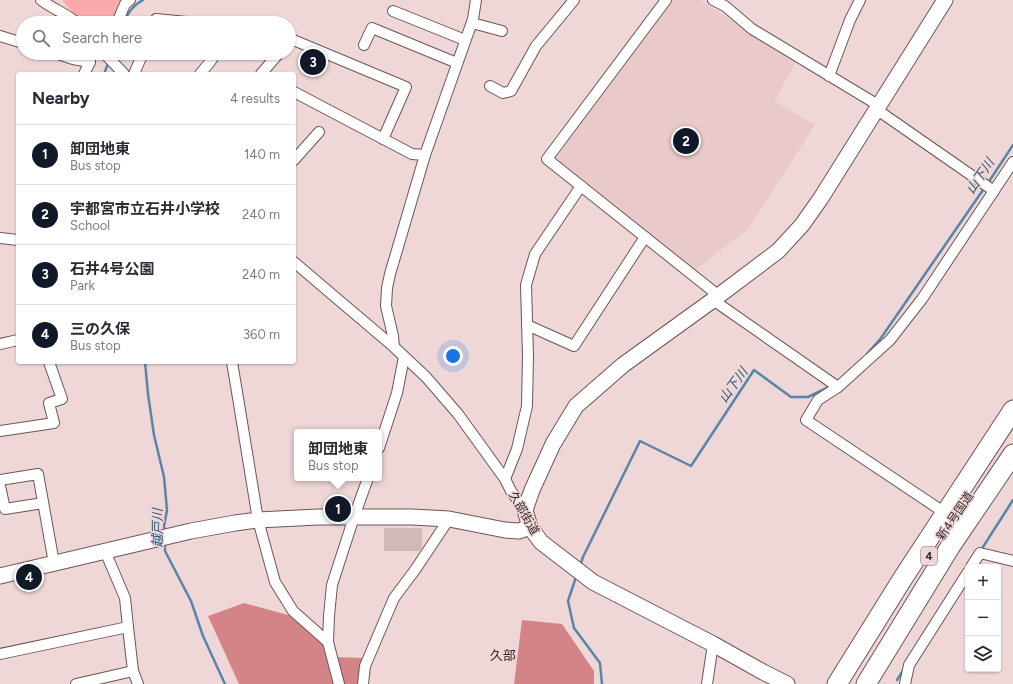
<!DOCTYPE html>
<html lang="en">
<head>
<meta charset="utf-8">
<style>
	body { margin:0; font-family:Figtree,"Noto Sans JP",sans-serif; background:#f2f2f3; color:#2b2b33 }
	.controls { position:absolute; right:12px; bottom:12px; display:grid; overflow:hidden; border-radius:4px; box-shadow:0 1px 3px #0004 }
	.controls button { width:36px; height:36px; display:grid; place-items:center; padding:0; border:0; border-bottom:1px solid #e1e1e2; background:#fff; color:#2b2b33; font:20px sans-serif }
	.you { position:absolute; left:453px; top:356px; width:14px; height:14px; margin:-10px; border:3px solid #fff; border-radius:50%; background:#1a73e8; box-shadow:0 0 0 6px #1a73e833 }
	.badge { display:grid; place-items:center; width:26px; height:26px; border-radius:50%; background:#111827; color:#fff; font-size:13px; font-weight:700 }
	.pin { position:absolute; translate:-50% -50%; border:2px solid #fff; box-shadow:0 1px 4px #0006 }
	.popup { position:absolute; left:294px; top:429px; width:88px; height:52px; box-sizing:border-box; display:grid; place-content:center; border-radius:4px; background:#fff; filter:drop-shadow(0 1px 3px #0005); font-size:13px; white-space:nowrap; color:#7c7c81 }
	.popup b { font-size:15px; color:#2b2b33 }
	.popup::after { content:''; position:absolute; left:50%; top:100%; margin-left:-8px; border:8px solid transparent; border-top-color:#fff }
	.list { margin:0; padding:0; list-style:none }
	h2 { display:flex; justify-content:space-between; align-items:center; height:52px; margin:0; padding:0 16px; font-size:17px }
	h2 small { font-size:13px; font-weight:400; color:#7c7c81 }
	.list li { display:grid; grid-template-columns:26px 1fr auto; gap:12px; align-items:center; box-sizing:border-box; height:60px; padding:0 16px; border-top:1px solid #e1e1e2 }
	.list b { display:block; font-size:15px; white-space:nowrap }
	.list p { margin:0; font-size:13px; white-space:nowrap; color:#7c7c81 }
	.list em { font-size:13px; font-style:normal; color:#7c7c81 }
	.icon { flex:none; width:22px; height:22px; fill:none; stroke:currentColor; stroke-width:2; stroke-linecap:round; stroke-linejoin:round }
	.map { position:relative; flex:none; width:1013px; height:684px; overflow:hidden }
	.search { position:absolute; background:#fff; box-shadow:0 1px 3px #0004; left:16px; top:16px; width:280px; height:44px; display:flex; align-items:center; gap:10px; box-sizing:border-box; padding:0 14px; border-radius:22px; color:#7c7c81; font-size:15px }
	.panel { position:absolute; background:#fff; box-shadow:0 1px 3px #0004; left:16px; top:72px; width:280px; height:292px; border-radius:4px }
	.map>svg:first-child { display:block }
	.built { fill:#e9c9c9 }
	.green { fill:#fba9ab }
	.forest { fill:#d48487 }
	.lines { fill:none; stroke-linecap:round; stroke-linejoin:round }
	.stream { stroke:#5886a8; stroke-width:2.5 }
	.building { fill:#d1b9b9 }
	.street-casing { stroke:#6b5656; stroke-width:12 }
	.secondary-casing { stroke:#6b5656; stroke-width:17 }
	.highway-casing { stroke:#6b5656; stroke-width:21 }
	.street { stroke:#fff; stroke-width:10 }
	.secondary { stroke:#fff; stroke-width:15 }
	.highway { stroke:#fff; stroke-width:19 }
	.labels { text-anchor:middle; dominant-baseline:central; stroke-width:3; stroke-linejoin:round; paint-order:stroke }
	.shield { fill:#f0d7d7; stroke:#6a5c5c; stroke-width:1 }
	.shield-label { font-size:11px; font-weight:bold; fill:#312727 }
	.street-label { font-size:12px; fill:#312727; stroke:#f0d7d7 }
	.water-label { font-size:13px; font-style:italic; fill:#245879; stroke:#f0d7d7 }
	.neighbourhood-label { font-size:13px; fill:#312727; stroke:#f0d7d7 }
</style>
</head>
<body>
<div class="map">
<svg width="1013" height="684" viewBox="0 0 1013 684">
	<rect width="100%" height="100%" fill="#f0d7d7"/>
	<polygon class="built" points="673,0 700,0 796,62 774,101 815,125 748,229 695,270 556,158"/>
	<g class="green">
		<polygon points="62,0 121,0 112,23 81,23"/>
		<polygon points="311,52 323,57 315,73 303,68"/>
	</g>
	<g class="forest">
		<polygon points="244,603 303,619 334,657 365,658 361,684 239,684 208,616"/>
		<polygon points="522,620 562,624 594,671 594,684 514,684"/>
	</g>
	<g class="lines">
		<g class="stream">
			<path d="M123 23C129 12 132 6 143 0"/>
			<polyline points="104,74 109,61"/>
			<polyline points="988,183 1013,145"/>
			<polyline points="867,354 881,338 985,187"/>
			<polyline points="145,362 148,394 154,435 164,477 167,510 164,526 165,531"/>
			<polyline points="165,542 165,551 191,601 203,636 225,684"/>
			<polyline points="981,550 1013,500"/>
			<polyline points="580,566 583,557 640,441 691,466 754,370 791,397 808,397 831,386"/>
			<polyline points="576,577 568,601 574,628 600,663 602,684"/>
			<polyline points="897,680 904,669"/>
		</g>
	</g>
	<polygon class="building" points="384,528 422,528 422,547 420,551 384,551"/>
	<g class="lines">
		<g class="street-casing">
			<g id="street">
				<path d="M41 0C53 9 67 14 77 23"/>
				<polyline points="666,0 547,159 719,296"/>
				<polyline points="713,0 725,6 752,29 878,105"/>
				<polyline points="393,11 465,40"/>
				<polyline points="117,23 125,4 130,0"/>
				<polyline points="154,23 156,19 197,23"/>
				<polyline points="472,23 502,31"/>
				<polyline points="0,36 23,43"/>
				<polyline points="289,42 291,39 406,87 383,139"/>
				<polyline points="364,45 372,28 457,63"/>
				<polyline points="55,53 73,59 90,62"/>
				<polyline points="82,53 90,62 84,74"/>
				<polyline points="104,53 124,74"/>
				<polyline points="134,74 143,53"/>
				<polyline points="200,74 210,62 216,53"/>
				<polyline points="261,74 279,53"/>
				<polyline points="829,76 850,20 860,0"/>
				<polyline points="490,86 503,93 511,91 536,46 574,0"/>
				<polyline points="294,92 412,154 425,155"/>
				<polyline points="876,109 994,191"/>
				<polyline points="294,160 319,132"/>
				<polyline points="0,238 18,240"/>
				<polyline points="294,262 328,291 394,347 426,377 458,414 505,479 511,491 525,510"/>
				<polyline points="713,300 838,387"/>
				<polyline points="527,325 574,346 645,237"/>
				<polyline points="0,344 18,340"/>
				<polyline points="394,347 393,336 386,306 387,288 390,274 425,155 473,19 476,0"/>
				<polyline points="232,362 239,404 258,520 275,582 293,611 328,642"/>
				<polyline points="0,431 54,423 49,403 62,399 49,362"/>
				<polyline points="379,448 397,393 404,357"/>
				<polyline points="505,479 517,449 527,406 528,356 526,285 535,254 581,186"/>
				<polyline points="0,480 38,474 54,563"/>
				<polyline points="0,486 5,509 43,503"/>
				<polyline points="945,513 806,420 818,400 838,387 890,340 922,299 1013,162"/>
				<polyline points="971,567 980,553 1013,561"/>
				<polyline points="128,627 133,671 138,684"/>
				<polyline points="0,654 128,627 125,598 105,551"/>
				<polyline points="76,684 133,671"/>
				<polyline points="339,684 328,642 329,616 332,585 354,517 368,478"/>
				<polyline points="363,684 365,666 394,598 415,570 449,519"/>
				<polyline points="707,684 713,644"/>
				<polyline points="905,684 909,665 968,572"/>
			</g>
		</g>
		<g class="secondary-casing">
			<g id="secondary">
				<polyline points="0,576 191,531 235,523 258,520 318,517 412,517 449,519 505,530 519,531 530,527"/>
				<polyline points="787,684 763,672 713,644 593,582 541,542 530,527 525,510 532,490 553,444 576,406 623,365 713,300 778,251 802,225 821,198 945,0"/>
			</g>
		</g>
		<g class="highway-casing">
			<g id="highway">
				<polyline points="837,684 903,578 1013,410"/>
				<polyline points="866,684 950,547 1013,454"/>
			</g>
		</g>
		<use href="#street" class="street"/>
		<use href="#secondary" class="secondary"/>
		<use href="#highway" class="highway"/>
	</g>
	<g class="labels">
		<rect class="shield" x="921" y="547" width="16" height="18" rx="3"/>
		<g class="shield-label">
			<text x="929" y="556">4</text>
		</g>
		<g class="street-label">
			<text transform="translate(524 513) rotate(60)">久部街道</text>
			<text transform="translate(955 516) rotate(-56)">新4号国道</text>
		</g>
		<g class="water-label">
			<text transform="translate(980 176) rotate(-56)">山下川</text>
			<text transform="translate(733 385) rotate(-54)">山下川</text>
			<text transform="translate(157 528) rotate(-90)">越戸川</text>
		</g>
		<g class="neighbourhood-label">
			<text x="503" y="655">久部</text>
		</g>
	</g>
</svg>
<div class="controls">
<button>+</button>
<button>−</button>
<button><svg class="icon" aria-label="layers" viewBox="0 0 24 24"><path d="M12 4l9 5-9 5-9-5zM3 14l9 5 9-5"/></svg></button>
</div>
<div class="you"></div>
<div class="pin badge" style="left:338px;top:509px">1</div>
<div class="popup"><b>卸団地東</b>Bus stop</div>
<div class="pin badge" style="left:686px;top:141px">2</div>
<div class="pin badge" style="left:313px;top:62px">3</div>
<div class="pin badge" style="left:29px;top:577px">4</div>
<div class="search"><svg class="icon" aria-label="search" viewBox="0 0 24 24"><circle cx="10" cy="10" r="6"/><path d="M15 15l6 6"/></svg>Search here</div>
<section class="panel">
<h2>Nearby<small>4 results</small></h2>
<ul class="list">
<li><span class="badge">1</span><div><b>卸団地東</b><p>Bus stop</p></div><em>140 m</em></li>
<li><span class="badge">2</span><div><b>宇都宮市立石井小学校</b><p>School</p></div><em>240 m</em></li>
<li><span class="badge">3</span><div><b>石井4号公園</b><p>Park</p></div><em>240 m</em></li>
<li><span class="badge">4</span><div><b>三の久保</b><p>Bus stop</p></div><em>360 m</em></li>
</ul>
</section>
</div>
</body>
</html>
